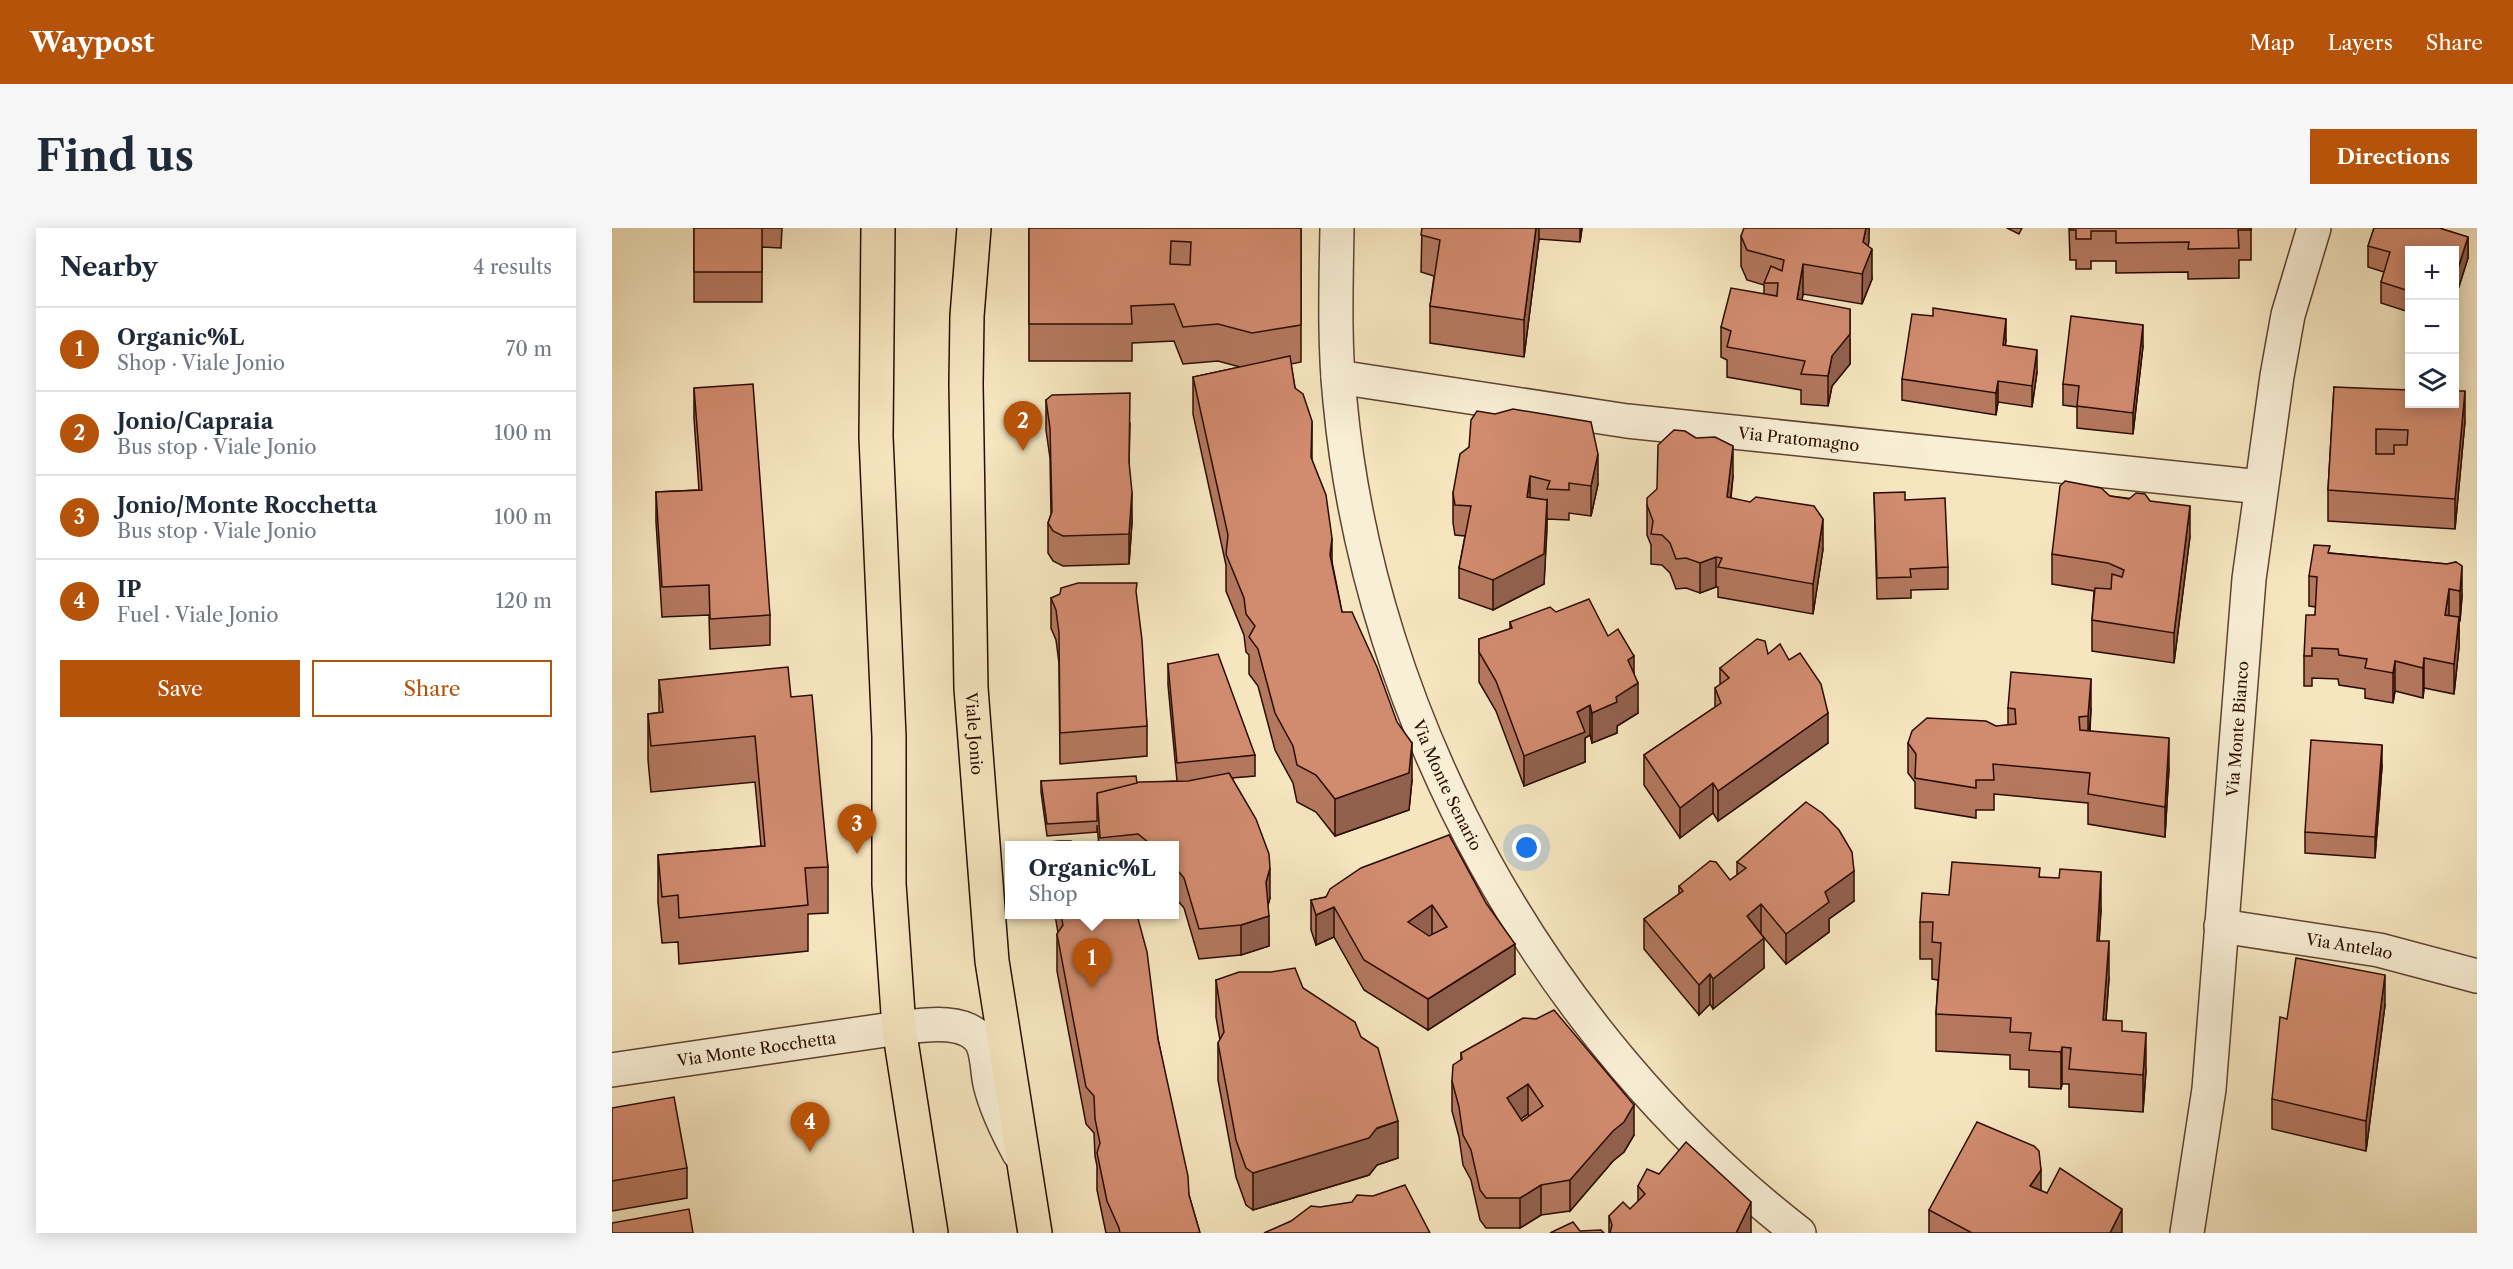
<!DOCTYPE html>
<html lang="en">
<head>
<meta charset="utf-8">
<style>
	body { margin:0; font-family:"Libre Caslon Text",serif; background:#f6f6f7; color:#1f2937 }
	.controls { position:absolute; right:18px; top:18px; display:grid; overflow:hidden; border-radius:0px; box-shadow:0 3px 15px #0003 }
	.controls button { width:54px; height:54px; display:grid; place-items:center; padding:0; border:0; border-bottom:2px solid #e0e1e3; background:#fff; color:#1f2937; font:30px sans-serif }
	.you { position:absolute; left:915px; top:620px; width:21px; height:21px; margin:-15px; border:4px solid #fff; border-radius:50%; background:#1a73e8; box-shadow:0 0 0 9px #1a73e833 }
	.badge { display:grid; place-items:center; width:39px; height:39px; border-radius:50%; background:#b45309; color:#fff; font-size:20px; font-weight:700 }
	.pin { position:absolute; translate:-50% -50px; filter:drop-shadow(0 2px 3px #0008) }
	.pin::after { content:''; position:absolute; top:32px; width:21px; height:18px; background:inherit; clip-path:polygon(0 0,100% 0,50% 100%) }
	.popup { position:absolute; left:393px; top:613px; width:174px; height:78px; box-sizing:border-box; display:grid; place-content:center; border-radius:0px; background:#fff; filter:drop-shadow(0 2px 4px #0005); font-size:20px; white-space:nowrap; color:#747a83 }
	.popup b { font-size:22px; color:#1f2937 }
	.popup::after { content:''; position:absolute; left:50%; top:100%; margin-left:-12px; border:12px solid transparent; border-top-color:#fff }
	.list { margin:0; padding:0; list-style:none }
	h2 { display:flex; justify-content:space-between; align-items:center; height:78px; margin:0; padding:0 24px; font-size:26px }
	h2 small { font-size:20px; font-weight:400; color:#747a83 }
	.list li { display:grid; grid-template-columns:39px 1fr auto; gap:18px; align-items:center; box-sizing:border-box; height:84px; padding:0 24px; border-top:2px solid #e0e1e3 }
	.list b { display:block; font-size:22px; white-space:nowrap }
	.list p { margin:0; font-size:20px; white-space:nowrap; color:#747a83 }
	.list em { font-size:20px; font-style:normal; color:#747a83 }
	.actions { display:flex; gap:12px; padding:18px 24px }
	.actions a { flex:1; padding:14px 0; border:2px solid #b45309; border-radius:0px; text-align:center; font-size:21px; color:#b45309 }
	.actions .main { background:#b45309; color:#fff }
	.icon { flex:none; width:33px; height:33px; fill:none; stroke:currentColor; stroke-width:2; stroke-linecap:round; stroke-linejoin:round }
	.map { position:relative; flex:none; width:1865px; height:1005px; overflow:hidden; border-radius:0px }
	header { display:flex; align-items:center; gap:36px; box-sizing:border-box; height:84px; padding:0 30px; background:#b45309; color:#fff }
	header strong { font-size:28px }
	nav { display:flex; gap:33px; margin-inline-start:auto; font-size:21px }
	.intro { display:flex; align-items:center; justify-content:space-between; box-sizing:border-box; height:144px; padding:0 36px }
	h1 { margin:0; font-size:42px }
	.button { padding:15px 27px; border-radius:0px; background:#b45309; color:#fff; font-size:21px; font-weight:700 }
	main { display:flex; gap:36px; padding:0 36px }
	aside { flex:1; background:#fff; border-radius:0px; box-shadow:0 3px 15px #0003 }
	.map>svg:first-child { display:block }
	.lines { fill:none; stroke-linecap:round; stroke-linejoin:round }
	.street-casing { stroke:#5e4230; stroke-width:36 }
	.primary-casing { stroke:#2b0c00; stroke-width:36 }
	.street { stroke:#f9efd6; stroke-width:33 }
	.primary { stroke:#f6e6c0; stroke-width:33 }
	.wall { fill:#b4785f; stroke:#2b0c00; stroke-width:1.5; fill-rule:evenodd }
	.shaded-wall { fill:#92614e; stroke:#2b0c00; stroke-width:1.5 }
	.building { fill:#d18b6f; stroke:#2b0c00; stroke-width:1.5; fill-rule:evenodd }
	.labels { text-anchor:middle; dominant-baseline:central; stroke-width:5; stroke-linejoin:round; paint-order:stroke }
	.street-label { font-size:16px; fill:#2b0c00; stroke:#f9efd6 }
</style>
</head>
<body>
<header>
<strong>Waypost</strong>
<nav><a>Map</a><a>Layers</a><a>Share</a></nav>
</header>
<div class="intro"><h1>Find us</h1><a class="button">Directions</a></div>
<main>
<aside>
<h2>Nearby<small>4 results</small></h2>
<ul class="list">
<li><span class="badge">1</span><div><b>Organic%L</b><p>Shop · Viale Jonio</p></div><em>70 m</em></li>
<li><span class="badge">2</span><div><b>Jonio/Capraia</b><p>Bus stop · Viale Jonio</p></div><em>100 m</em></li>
<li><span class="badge">3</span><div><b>Jonio/Monte Rocchetta</b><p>Bus stop · Viale Jonio</p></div><em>100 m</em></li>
<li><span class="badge">4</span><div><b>IP</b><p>Fuel · Viale Jonio</p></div><em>120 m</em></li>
</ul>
<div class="actions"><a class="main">Save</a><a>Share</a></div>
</aside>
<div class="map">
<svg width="1865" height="1005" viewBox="0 0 1865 1005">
	<rect width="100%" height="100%" fill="#f6e6c0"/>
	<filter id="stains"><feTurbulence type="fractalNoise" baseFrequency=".00333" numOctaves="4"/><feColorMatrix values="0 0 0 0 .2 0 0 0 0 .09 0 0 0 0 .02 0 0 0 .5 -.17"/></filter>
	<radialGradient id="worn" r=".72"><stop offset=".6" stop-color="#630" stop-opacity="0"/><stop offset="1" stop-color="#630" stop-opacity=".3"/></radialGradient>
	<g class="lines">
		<g class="street-casing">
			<g id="street">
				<path id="s1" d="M725 0C724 57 722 116 728 173 758 493 932 808 1187 1005"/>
				<path id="s2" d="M726 149 1015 193 1649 259"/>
				<path id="s3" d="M1609 698 1767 722 1865 748"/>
				<path id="s4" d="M0 842 287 800C310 797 356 789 370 815 376 827 375 843 378 856 384 881 395 903 407 925"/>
				<path id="s5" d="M1575 1005 1597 861 1637 351 1665 148 1676 87 1702 0"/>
			</g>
		</g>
		<g class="primary-casing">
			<g id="primary">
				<polyline points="266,0 264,209 277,509 277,656 287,800 319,1005"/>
				<path id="s6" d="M362 0 355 88 354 156 359 460 380 733 423 1005"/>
			</g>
		</g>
		<use href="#street" class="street"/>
		<use href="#primary" class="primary"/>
	</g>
	<g class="wall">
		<polygon points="82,0 170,0 169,20 150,19 150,74 82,74"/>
		<polygon points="417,0 689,0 689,134 679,136 683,160 700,233 730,384 800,552 797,582 723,608 704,584 685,574 681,555 663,522 646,458 637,446 637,427 634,424 632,407 614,363 614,337 581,186 581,149 628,139 606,133 571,136 562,113 520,115 520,133 417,133"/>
		<polygon points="810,0 970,0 968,14 927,11 912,129 818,115 818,78 822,48 809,44"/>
		<polygon points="1257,0 1256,18 1260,51 1250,76 1191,66 1190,72 1238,111 1238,136 1220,158 1216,178 1189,176 1189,162 1115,149 1115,132 1109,129 1109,99 1152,66 1152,57 1135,52 1129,38 1129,8"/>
		<polygon points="1395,0 1410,0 1407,6"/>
		<polygon points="1457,0 1639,0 1639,32 1627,32 1627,50 1576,51 1576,44 1504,45 1504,33 1479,33 1479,41 1464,41 1464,32 1458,32"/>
		<polygon points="1762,0 1827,0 1856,9 1856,30 1842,74 1842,22 1797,22 1797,84 1769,75 1769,54 1772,44 1756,39 1756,18"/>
		<polygon points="1394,112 1393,118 1425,144 1420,179 1386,174 1384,187 1290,172 1290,151"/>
		<polygon points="1531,118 1521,206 1465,200 1465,179 1451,177 1451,156"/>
		<polygon points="1722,159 1853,193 1843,301 1716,293 1716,262"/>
		<polygon points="82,160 158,387 158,417 98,421 97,387 50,389 44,294 44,264 87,262 82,190"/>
		<polygon points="434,172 518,195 517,239 520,294 517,336 451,338 441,333 436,325 436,295 439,286 438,230 434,202"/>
		<polygon points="857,219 986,256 979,288 957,285 957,292 935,291 932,356 881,382 847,370 847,340 853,308 843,307 841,295 841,265"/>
		<polygon points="1121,248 1119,270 1211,321 1201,386 1106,369 1106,359 1104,359 1088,365 1074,360 1064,361 1058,345 1050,337 1039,336 1039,317 1035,307 1035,277 1045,261"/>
		<polygon points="1262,265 1293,272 1336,339 1336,361 1299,362 1299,370 1265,371"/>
		<polygon points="1498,268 1538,273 1578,308 1562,435 1480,423 1480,392 1482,363 1440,356 1440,326"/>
		<polygon points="1718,325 1835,336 1844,334 1850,368 1848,393 1847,393 1847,419 1842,466 1812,460 1811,470 1783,463 1781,475 1753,470 1753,461 1727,457 1726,451 1700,450 1700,458 1692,458 1692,428 1703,387 1704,379 1697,378 1697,348"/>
		<polygon points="439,370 525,374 535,498 535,528 448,536 447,435 444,412 439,400"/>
		<polygon points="944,384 996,408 1022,445 1026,485 1005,498 1005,505 980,515 978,507 973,510 973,534 912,558 884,483 867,454 867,411 898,401 898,394"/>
		<polygon points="1156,426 1216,515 1106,593 1101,585 1068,610 1032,557 1032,527 1103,479 1103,460 1108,457 1108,440"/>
		<polygon points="556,436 643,527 643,548 620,550 658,670 656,677 657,718 629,727 587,731 572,680 562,668 562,618 487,618 485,597 485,604 435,608 429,564 429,553 525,555 565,553 556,457"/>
		<polygon points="47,452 179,469 216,639 216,685 196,686 196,723 67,736 66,714 50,715 46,674 46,627 149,618 143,554 39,564 36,532 36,486 47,485"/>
		<polygon points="1396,480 1479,481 1478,503 1557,540 1553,609 1476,596 1476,575 1382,566 1382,582 1364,582 1364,590 1303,580 1303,554 1296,545 1296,515 1396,497"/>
		<polygon points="1770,538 1763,630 1693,625 1693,604"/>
		<polygon points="837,607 903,746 816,802 752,762 722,709 704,717 699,702 699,672 714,669"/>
		<polygon points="1125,634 1242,673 1217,691 1217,704 1174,736 1149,706 1152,740 1101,781 1098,776 1087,787 1032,721 1032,691 1067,666 1067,658 1118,652 1125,647"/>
		<polygon points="1428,649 1489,681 1487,713 1497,750 1494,792 1510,803 1534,842 1531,884 1457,879 1457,856 1450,856 1449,861 1417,859 1417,842 1398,841 1398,827 1324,823 1324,786 1326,752 1320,751 1320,731 1308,731 1308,694 1337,667"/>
		<polygon points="443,687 525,687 546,811 577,967 588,1005 494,1005 485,962 485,938 483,928 482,905 474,896 445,743 445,706 446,705"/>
		<polygon points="604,752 691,760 786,930 765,937 757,947 641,982 634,977 624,949 606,852 606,815 608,812 604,789"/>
		<polygon points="1773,777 1754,923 1660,901 1660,871"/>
		<path d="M849 825 1022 907 1012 924 1001 933 958 983 929 987 908 1000H874L868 992 859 952 851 937 847 909 840 883V853L849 832ZM916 886 917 888 910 893 909 891Z"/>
		<polygon points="0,880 75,940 75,970 0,983"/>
		<polygon points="1026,958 1139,1005 997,1005 997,988 1018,981 1026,974"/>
		<polygon points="1429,963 1510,1005 1317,1005 1317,982"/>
	</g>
	<g class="shaded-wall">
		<polygon points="924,0 927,0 927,11 912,129 912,92"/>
		<polygon points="968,0 970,0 968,14"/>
		<polygon points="1254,0 1257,0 1257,14 1251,42 1260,21 1260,51 1250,76 1251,14"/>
		<polygon points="1856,9 1856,30 1842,74 1842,53"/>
		<polygon points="1191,36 1191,66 1185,101 1185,71"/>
		<polygon points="1238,81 1238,136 1220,158 1216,178 1216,148 1220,128"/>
		<polygon points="1394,91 1394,112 1391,138 1391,117"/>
		<polygon points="1531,97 1531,118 1521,206 1521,185"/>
		<polygon points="1425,122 1425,144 1420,179 1420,158"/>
		<polygon points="1386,153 1386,174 1384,187 1384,165"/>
		<polygon points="1853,163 1853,193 1843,301 1843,271"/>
		<polygon points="700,193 700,230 699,266 699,229"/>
		<polygon points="1121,218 1121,248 1115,300 1115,269"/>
		<polygon points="986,226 986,256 979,288 979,258"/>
		<polygon points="918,248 918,278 915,269"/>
		<polygon points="520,264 520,294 517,336 517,306"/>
		<polygon points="935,272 935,302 932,356 881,382 881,352"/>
		<polygon points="1578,278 1578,308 1562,435 1562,405"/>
		<polygon points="1211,291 1211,321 1201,386 1201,356"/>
		<polygon points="720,310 720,347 718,327"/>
		<polygon points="1104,329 1104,359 1088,365 1088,335"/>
		<polygon points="1850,338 1850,368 1848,393 1848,363"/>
		<polygon points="1837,361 1837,391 1833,387"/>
		<polygon points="1847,389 1847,419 1842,466 1842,436"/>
		<polygon points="1022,428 1022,458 1026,455 1026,485 1005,498 1005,505 980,515 980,485 1016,432"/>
		<polygon points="1812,430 1812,460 1811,470 1811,440"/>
		<polygon points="1783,433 1783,463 1781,475 1781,445"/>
		<polygon points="1479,451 1479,481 1476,519 1476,488"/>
		<polygon points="978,477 978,507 973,510 973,534 912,558 912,528 965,484"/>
		<polygon points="1216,485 1216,515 1106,593 1106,563"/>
		<polygon points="1557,510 1557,540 1553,609 1553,579"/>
		<polygon points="800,515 800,552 797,582 723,608 723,571"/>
		<polygon points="1770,517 1770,538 1763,630 1763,609"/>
		<polygon points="1101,555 1101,585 1068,610 1068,580"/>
		<polygon points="658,640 658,670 654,684 654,654"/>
		<polygon points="1242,643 1242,673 1217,691 1217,704 1174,736 1174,706 1213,664"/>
		<polygon points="1489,644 1489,681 1485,750 1485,713"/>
		<polygon points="1149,676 1149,706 1135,688"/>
		<polygon points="820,677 820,707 796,724 796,694"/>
		<polygon points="722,679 722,709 704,717 704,687"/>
		<polygon points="657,688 657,718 629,727 629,697"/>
		<polygon points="1152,710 1152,740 1101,781 1101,751"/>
		<polygon points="1497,713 1497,750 1491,829 1491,792"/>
		<polygon points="903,716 903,746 816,802 816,771"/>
		<polygon points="1098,746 1098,776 1087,787 1087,757"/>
		<polygon points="1773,747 1773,777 1754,923 1754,893"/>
		<polygon points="1534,805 1534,842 1531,884 1531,847"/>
		<polygon points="1450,819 1450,856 1449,861 1449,824"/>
		<polygon points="916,856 916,886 895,900 895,870"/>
		<polygon points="1022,877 1022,907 1012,924 1001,933 958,983 958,952"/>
		<polygon points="786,893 786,930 765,937 757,947 641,982 641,945"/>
		<polygon points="1429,942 1429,972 1418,958"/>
		<polygon points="929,957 929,987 908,1000 908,970"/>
		<polygon points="1139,974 1139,1005 1124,1005"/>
		<polygon points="1510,981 1510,1005 1498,1005"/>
	</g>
	<g class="building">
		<rect x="82" y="0" width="68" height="44"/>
		<path d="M417 0H689V97L640 105 606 96 571 99 562 76 519 78 520 96H417ZM559 13 579 14 578 37 558 36Z"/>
		<polygon points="810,0 924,0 912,92 818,78 828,12 809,7"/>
		<polygon points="1132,0 1254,0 1251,14 1260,21 1250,46 1191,36 1185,71 1238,81 1238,106 1220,128 1216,148 1189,146 1193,133 1115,119 1119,103 1109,99 1119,60 1165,68 1166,55 1152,55 1159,38 1170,43 1172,32 1135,22 1129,8"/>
		<polygon points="1458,0 1639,0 1639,2 1626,2 1627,20 1576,21 1577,14 1504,15 1504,3 1479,3 1479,11 1464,11 1464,2 1458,2"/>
		<polygon points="1762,0 1827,0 1856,9 1842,53 1842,22 1797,22 1797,63 1769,54 1778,24 1756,18"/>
		<polygon points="1321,80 1394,91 1391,117 1425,122 1420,158 1386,153 1384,165 1290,151 1300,86 1321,88"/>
		<polygon points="1459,88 1531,97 1521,185 1465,178 1467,158 1451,156"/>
		<polygon points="678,128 683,160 691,166 700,193 699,229 714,267 720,310 718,327 730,384 740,384 765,439 785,494 800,515 797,545 723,571 704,547 685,537 681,518 663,485 646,421 637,409 643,398 634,386 632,370 614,326 616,307 581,149"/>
		<polygon points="141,156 158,387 98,391 97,357 50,359 44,264 90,262 82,160"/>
		<path d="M1722 159 1797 162V176H1842V163H1853L1843 271 1716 262ZM1764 201 1796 202 1795 217H1782V226H1764Z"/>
		<polygon points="518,165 517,234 520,264 517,306 451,308 441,303 436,295 440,284 438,200 434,172 440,167"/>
		<polygon points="901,181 979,194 986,226 979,258 957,255 957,262 935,261 938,253 918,248 915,269 935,272 932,326 881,352 847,340 859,278 843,277 841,265 848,226 857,219 859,192 865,183 883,186"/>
		<polygon points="1062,202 1073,203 1084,210 1103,209 1121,218 1115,269 1138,274 1144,269 1202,278 1211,291 1201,356 1106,339 1110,330 1104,329 1088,335 1074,330 1064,331 1058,315 1050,307 1039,306 1041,293 1035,277 1035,270 1045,261 1046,217"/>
		<polygon points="1453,253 1489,260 1498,268 1517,271 1524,265 1533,266 1538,273 1578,278 1562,405 1480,392 1483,360 1499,361 1500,346 1510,349 1512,342 1496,335 1440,326 1448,258"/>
		<polygon points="1293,264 1293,272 1333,270 1336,339 1298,341 1299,349 1265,350 1262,265"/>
		<polygon points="1702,317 1718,318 1716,325 1835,336 1844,334 1850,338 1848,363 1837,361 1833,387 1847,389 1842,436 1812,430 1811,440 1783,433 1781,445 1753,440 1755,431 1727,427 1726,421 1700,420 1700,428 1692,428 1694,387 1703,387 1705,349 1697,348"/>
		<polygon points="466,355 525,355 524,363 530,412 535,498 448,505 447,405 444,382 439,370 448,366 449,360"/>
		<polygon points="977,371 996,408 1006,401 1022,428 1016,432 1026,455 1004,469 1005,474 980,485 978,477 965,484 973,504 912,528 884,453 867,424 867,411 900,400 898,394 938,379 944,384"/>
		<polygon points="1145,411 1153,413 1156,426 1168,416 1177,432 1188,425 1209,456 1216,485 1106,563 1101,555 1068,580 1032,527 1109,475 1103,460 1117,450 1108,440"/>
		<polygon points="606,426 643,527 565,535 556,436"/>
		<polygon points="176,439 179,469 200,467 216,639 193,640 196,677 67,690 66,667 50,669 46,627 153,618 143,508 39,518 36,486 51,484 47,452"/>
		<polygon points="1399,444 1479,451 1476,488 1467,489 1468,502 1557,510 1553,579 1476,566 1478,545 1381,536 1382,552 1364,552 1364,560 1303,550 1304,526 1296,515 1300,503 1315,490 1374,493 1384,498 1404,496 1403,481 1396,480"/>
		<polygon points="1699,512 1770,517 1763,609 1693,604"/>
		<polygon points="617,545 644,591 657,626 658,640 654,654 657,688 629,697 587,701 572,650 562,638 562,618 541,618 526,606 488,610 485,565 527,554 576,553"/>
		<polygon points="524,548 525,555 485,565 485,593 435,596 429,553"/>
		<polygon points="1194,574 1210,585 1227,602 1240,624 1242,643 1213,664 1217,674 1174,706 1149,676 1135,688 1152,710 1101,751 1098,746 1087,757 1032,691 1071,663 1067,658 1098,633 1104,634 1118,652 1134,640 1125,634"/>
		<path d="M837 607 874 675 903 716 816 771 752 732 722 679 704 687 699 672 714 669 718 661 749 640ZM820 677 835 699 817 708 796 694Z"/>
		<polygon points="447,613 459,613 463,618 439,618 438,614"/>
		<polygon points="1340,634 1428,640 1427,649 1447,650 1448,641 1489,644 1485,713 1497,713 1491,792 1510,793 1510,803 1534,805 1531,847 1457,841 1459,820 1450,819 1449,824 1417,822 1419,805 1398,804 1399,790 1324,786 1329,715 1320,714 1321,694 1308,694 1310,665 1337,667"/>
		<polygon points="449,687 525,687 535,724 546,811 576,948 577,967 588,1005 508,1005 507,1000 495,973 485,925 488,915 483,891 482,868 474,859 445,706 451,697"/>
		<polygon points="1684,730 1773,747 1754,893 1660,871 1668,789 1675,791"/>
		<polygon points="683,740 691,760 743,794 749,809 766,820 786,893 765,900 757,910 641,945 634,940 624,912 606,815 612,804 604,752 627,744 659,744"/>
		<path d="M942 782 1022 877 1012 894 1001 903 958 952 929 957 908 970H874L868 962 859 922 851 907 847 879 840 853 841 837 850 831 849 825 911 790 924 791ZM916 856 931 878 910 893 895 870Z"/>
		<polygon points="62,869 75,940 0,953 0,880"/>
		<polygon points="1365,894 1422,918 1427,923 1429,942 1418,958 1435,965 1448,940 1510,981 1498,1005 1360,1005 1317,982"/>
		<polygon points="1074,914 1139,974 1124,1005 998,1005 1000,997 997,988 1011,974 1018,981 1033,966 1026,958 1035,941 1047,946"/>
		<polygon points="793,957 818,1005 652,1005 679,993 699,978 708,979 740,974 745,967 761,968"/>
		<polygon points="77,981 81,1005 0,1005 0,995"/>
		<polygon points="961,994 968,1003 989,1002 992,1005 938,1005"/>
	</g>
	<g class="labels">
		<g class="street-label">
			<text stroke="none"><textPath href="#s2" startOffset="465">Via Pratomagno</textPath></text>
			<text stroke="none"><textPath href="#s5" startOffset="507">Via Monte Bianco</textPath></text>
			<text stroke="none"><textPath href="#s6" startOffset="506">Viale Jonio</textPath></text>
			<text stroke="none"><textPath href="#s1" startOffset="574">Via Monte Senario</textPath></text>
			<text stroke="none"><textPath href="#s3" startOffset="130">Via Antelao</textPath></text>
			<text stroke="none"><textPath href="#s4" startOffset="146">Via Monte Rocchetta</textPath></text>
		</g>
	</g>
	<rect width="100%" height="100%" filter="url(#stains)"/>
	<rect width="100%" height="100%" fill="url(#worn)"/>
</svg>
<div class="controls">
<button>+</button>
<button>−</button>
<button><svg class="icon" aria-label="layers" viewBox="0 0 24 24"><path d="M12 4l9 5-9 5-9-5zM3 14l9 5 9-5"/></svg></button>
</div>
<div class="you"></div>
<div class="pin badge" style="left:480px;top:760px">1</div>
<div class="popup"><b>Organic%L</b>Shop</div>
<div class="pin badge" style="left:411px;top:223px">2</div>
<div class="pin badge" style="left:245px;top:626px">3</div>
<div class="pin badge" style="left:198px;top:924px">4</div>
</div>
</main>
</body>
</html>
